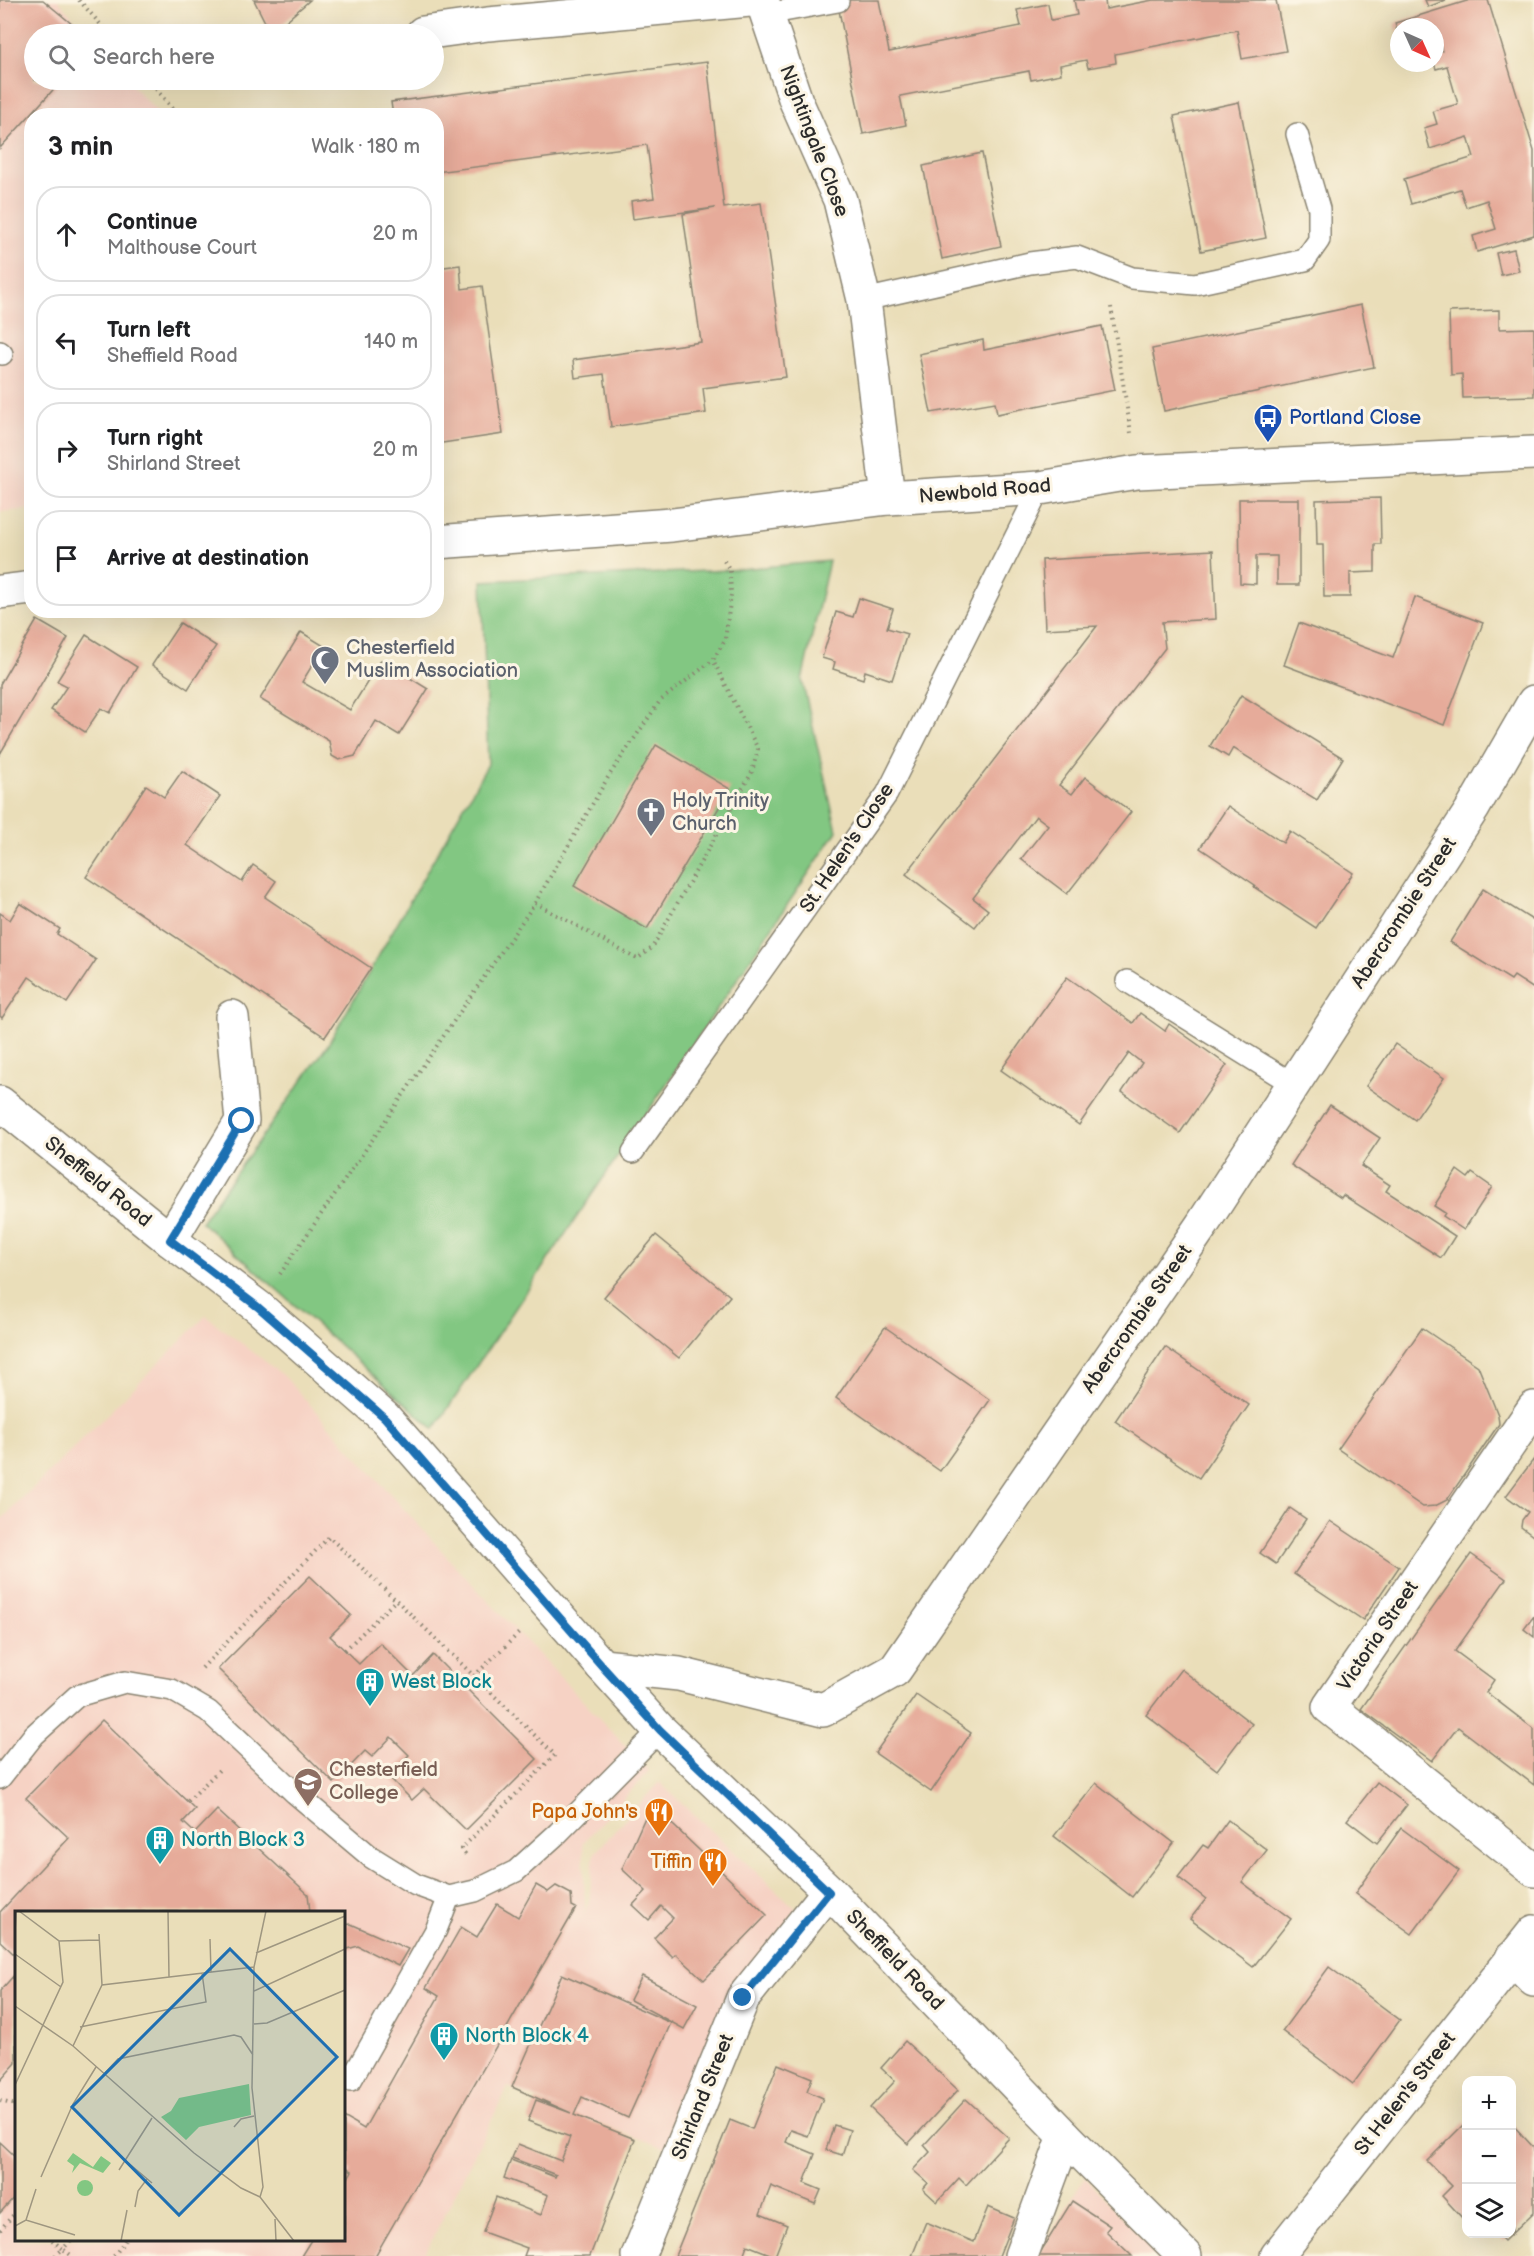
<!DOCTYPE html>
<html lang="en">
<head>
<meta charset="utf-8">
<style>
	body { margin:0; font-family:"Balsamiq Sans",sans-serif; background:#f6f6f6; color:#202124 }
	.controls { position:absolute; right:18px; bottom:18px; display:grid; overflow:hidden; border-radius:12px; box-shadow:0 6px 24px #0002 }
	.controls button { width:54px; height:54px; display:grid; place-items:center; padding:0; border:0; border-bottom:2px solid #e0e0e0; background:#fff; color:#202124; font:30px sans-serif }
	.compass { position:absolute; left:1390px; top:18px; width:54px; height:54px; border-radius:50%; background:#fff; box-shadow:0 6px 24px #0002; rotate:135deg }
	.stop { position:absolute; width:18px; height:18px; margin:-14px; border:4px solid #1f6fb2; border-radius:50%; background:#fff }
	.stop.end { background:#1f6fb2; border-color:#fff; box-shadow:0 2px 6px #0008 }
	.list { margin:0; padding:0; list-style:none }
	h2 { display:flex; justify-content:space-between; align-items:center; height:78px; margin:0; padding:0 24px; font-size:26px }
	h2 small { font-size:20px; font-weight:400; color:#757577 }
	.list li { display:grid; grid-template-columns:39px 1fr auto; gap:18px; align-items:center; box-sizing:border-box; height:96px; margin:0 12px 12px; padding:0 12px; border:2px solid #e0e0e0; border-radius:24px }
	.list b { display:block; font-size:22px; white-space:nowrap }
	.list p { margin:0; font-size:20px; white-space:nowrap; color:#757577 }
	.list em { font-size:20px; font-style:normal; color:#757577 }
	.icon { flex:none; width:33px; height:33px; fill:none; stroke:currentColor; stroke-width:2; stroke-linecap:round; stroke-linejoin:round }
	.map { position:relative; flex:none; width:1534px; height:2256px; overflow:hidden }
	.search { position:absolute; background:#fff; box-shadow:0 6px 24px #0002; left:24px; top:24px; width:420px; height:66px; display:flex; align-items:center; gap:15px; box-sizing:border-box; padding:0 21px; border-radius:33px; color:#757577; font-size:22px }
	.panel { position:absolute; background:#fff; box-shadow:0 6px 24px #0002; left:24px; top:108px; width:420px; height:510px; border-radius:24px }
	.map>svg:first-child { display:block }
	.built { fill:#f6d2c4; fill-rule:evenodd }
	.green { fill:#82c782; stroke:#567956; stroke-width:1.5 }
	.building { fill:#e6ab9a }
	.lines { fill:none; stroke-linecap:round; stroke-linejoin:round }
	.lane-casing { stroke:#8a8472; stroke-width:24 }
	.street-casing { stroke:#8a8472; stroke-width:36 }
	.secondary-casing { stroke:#8a8472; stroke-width:36 }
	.path { stroke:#8a8472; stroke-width:4; stroke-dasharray:1.5 4.5; stroke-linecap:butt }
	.lane { stroke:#fff; stroke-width:21 }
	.street { stroke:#fff; stroke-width:33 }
	.secondary { stroke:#fff; stroke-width:33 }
	.route { stroke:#1f6fb2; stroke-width:8 }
	.labels { text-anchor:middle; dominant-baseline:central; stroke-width:6; stroke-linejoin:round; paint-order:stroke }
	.street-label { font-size:20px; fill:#2b2b2b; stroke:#fcf5e5 }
	.transit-label { font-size:20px; fill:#164399; stroke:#fcf5e5; text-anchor:start }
	.worship-label { font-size:20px; fill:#5b616d; stroke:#fcf5e5; text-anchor:start }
	.culture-label { font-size:20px; fill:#0d838f; stroke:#fcf5e5; text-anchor:start }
	.education-label { font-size:20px; fill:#785e54; stroke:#fcf5e5; text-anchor:start }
	.food-label { font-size:20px; fill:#c56008; stroke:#fcf5e5; text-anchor:end }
	.inset-road { fill:none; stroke:#9e9680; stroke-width:1.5 }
	.view { fill:#1f6fb2; fill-opacity:0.15; stroke:#1f6fb2; stroke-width:3 }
	.inset-edge { fill:none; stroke:#2b2b2b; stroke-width:3 }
</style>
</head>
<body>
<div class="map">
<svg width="1534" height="2256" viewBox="0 0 1534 2256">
	<rect width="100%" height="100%" fill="#fcf5e5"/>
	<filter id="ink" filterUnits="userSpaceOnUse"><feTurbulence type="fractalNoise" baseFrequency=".0167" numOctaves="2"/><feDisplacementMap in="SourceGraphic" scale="12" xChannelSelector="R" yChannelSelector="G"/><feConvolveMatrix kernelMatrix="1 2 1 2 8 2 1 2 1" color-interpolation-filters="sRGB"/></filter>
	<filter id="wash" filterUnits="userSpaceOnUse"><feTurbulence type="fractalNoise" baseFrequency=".008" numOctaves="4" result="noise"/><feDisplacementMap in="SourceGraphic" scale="24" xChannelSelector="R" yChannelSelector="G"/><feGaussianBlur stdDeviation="1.35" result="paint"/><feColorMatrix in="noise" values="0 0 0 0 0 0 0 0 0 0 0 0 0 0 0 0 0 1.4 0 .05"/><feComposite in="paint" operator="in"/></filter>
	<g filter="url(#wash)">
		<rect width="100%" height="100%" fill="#eadeb9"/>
		<g class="built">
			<polygon points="0,0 58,0 87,34 34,34 34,80 127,80 160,115 32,116 31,509 0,512"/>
			<path d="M206 1316 284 1376 459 1570 649 1771 583 1843 585 1910 581 1922 589 1902 594 1854 659 1782 807 1919 743 1998 680 2153 574 2115 508 2087 424 2256H0V1521ZM16 1912H344V2240H16Z"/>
			<polygon points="1085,2177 1159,2256 1038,2256"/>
		</g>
		<polygon class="green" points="829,561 802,680 837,831 434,1429 201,1222 327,1046 488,764 482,581 730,570"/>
		<g id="blocks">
			<g class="building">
				<polygon points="0,0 43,0 84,34 34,34 34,80 62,80 0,148"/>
				<polygon points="254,0 310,0 271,34"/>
				<polygon points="837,0 879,0 889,52 1021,26 1017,10 1048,4 1051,20 1077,15 1074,0 1105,0 1106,9 1153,0 1276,0 1286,51 1242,59 1237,30 1115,54 1116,63 1088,68 1086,60 1060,65 1061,74 1031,80 1029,71 900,96 906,125 863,134"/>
				<polygon points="1425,0 1446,0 1428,7"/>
				<polygon points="1470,0 1488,0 1534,151 1534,235 1477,252 1473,236 1496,229 1487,200 1466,207 1460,189 1411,204 1404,179 1474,157 1468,137 1430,149 1424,128 1437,124 1433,111 1458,104 1447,66 1436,69 1434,63 1435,53 1442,51 1435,27 1399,27 1398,35 1395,23"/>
				<polygon points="707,62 724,208 761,203 786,377 703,388 706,413 611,427 604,374 575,378 573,360 701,342 683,214 715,208 633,219 631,201 654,198 647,145 436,172 436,116 393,116 391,102"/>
				<polygon points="1239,102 1266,238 1201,251 1174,116"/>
				<polygon points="982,153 1001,246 942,259 923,166"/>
				<polygon points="1514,249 1519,271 1501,275 1496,253"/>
				<polygon points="460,265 462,289 482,286 503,434 436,444 436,268"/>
				<polygon points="1361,305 1374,367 1164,411 1152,349"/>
				<polygon points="1499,310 1499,329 1534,328 1534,396 1463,398 1462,374 1451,375 1449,312"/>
				<polygon points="1102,326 1115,390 997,414 995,402 931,413 919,354 983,340 984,350"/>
				<polygon points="1380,498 1381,544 1375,544 1375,572 1350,573 1350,597 1324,597 1323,545 1317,545 1316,500"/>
				<polygon points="1239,499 1299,499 1299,585 1277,585 1277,556 1256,556 1256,584 1240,583"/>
				<polygon points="1213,550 1216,619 1162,622 1165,648 1059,785 1072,794 1085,777 1131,812 1067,894 1021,859 1048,825 1036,816 973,898 988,910 975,927 906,874 1097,626 1045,629 1042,560"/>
				<polygon points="1415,597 1483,623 1444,725 1284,665 1299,623 1393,658"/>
				<polygon points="859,598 893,609 887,628 907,634 892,680 865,671 863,679 833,669 835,662 822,658 836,612 853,617"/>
				<polygon points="37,620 68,638 0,754 0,684"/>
				<polygon points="180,623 216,646 188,689 152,665"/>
				<polygon points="301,632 324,646 302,682 350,710 381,660 428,689 399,735 376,721 355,756 339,760 332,756 329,741 260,699"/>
				<polygon points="86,635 137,667 110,713 101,708 85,732 51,710 67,686 57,681"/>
				<polygon points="1241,695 1343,758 1317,800 1233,748 1228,757 1210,746"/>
				<polygon points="656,745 730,789 647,929 574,886"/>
				<polygon points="182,771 220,796 187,845 242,882 253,865 276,881 265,897 371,968 325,1037 86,877 146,785 164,797"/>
				<polygon points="1228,806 1283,843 1290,831 1353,873 1316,928 1254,887 1255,885 1200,848"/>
				<polygon points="1483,889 1534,921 1534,989 1514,976 1511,980 1450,942"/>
				<polygon points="20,903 60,929 57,934 96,960 67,1003 29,977 2,1018 0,1016 0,913 10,920"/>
				<polygon points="1067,977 1133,1023 1140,1013 1165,1031 1169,1024 1227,1065 1180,1133 1122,1092 1142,1063 1129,1053 1079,1125 1001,1070"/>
				<polygon points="1395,1044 1444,1078 1415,1120 1366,1086"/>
				<polygon points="1330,1105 1380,1138 1361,1166 1390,1185 1386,1191 1455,1236 1441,1258 1343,1195 1341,1198 1291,1165"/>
				<polygon points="1457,1170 1468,1178 1472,1173 1492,1187 1464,1230 1443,1216 1445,1213 1434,1206"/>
				<polygon points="656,1235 730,1296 679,1358 604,1297"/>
				<polygon points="885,1327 990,1400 940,1471 836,1398"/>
				<polygon points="1422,1328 1478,1366 1498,1415 1499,1424 1447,1500 1435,1506 1423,1507 1338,1449"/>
				<polygon points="1165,1347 1249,1405 1199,1478 1115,1421"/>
				<polygon points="1534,1459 1534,1535 1533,1536 1521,1527 1522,1520 1528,1512 1506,1496"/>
				<polygon points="1290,1508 1306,1519 1276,1564 1260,1553"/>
				<polygon points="1330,1521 1399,1567 1363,1620 1294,1574"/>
				<polygon points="1471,1554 1506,1579 1455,1651 1494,1680 1486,1692 1534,1729 1534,1785 1458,1727 1432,1761 1361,1709"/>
				<polygon points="310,1576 351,1615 330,1636 359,1664 380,1643 413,1676 433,1655 537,1759 466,1830 424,1789 412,1800 388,1776 409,1755 391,1737 372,1757 365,1751 334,1783 218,1669"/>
				<polygon points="1534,1616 1534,1637 1524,1629"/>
				<polygon points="1181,1669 1252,1724 1217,1770 1146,1715"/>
				<polygon points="916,1695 971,1733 931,1792 875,1753"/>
				<polygon points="102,1720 195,1809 183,1822 195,1833 217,1810 308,1894 310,1912 16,1912 16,1956 0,1941 0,1912 69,1838 26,1798"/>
				<polygon points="1377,1782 1407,1805 1377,1843 1347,1820"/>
				<polygon points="1096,1783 1174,1843 1132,1897 1054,1836"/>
				<polygon points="651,1804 767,1915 704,1980 676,1954 673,1957 654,1938 673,1918 661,1906 649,1920 633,1905 646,1891 622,1869"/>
				<polygon points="1228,1820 1267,1850 1242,1882 1291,1919 1253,1967 1190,1919 1206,1899 1178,1877 1203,1845 1208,1848"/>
				<polygon points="1401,1828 1459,1871 1412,1934 1355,1893"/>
				<polygon points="536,1885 548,1892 556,1886 571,1894 572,1906 576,1908 375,2256 301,2256 311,2240 344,2240 344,2185 352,2171 344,2166 344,2117 364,2129 439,1996 426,1988 461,1927 477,1937 497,1904 518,1917"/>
				<polygon points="351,1924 408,1949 398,1966 358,1946 344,1950 344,1925"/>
				<polygon points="1329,1967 1400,2020 1353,2084 1282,2031"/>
				<polygon points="16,1973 16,2063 0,2081 0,1991"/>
				<polygon points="562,1974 671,2023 628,2118 582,2097 574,2115 635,2139 590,2256 524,2256 527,2248 483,2232 496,2197 541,2215 548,2195 504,2178 511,2160 555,2177 556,2175 512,2158 518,2144 561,2161 570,2137 528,2121 536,2100 571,2113 512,2087"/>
				<polygon points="642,1976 697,2005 684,2029 630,2000"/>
				<polygon points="905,2041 958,2090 908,2144 870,2108 895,2081 881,2068"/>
				<polygon points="778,2064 812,2078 807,2091 823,2098 808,2136 791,2130 786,2142 815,2154 804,2183 821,2190 815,2204 771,2186 760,2214 787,2225 775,2256 747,2245 743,2256 675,2256 730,2120 752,2129"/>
				<polygon points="966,2099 1009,2138 966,2185 959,2178 937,2202 923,2189 928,2183 913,2170 930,2152 924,2145"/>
				<polygon points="1466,2122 1466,2222 1442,2196 1452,2186 1427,2161"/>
				<polygon points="1512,2124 1534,2148 1534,2212 1504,2241 1497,2234 1512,2234"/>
				<polygon points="834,2125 850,2130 842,2155 826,2150"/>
				<polygon points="0,2142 16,2157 16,2195 0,2213"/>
				<polygon points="1072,2201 1110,2226 1106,2231 1132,2256 1038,2256"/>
				<polygon points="988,2207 1014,2218 999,2256 912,2256 926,2222 974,2242"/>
			</g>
		</g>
	</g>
	<g filter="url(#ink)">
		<use href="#blocks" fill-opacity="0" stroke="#8a8472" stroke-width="1.5"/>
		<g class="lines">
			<g class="lane-casing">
				<g id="lane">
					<polyline points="767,14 838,1"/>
					<polyline points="864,300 1030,263 1077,257 1132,278 1195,284 1305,260 1319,240 1319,209 1297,134"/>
					<polyline points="0,352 2,354"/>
					<polyline points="1127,981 1293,1084"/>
					<polyline points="633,1152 887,794 1040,488"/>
					<polyline points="0,1778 34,1735 77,1696 125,1682 172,1690 208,1711 295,1793 371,1857 416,1885 449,1897 475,1891 516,1871 558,1833 660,1730"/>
					<polyline points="351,2080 436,1930 449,1897"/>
				</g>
			</g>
			<g class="street-casing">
				<g id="street">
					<polyline points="762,0 796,101 840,200 864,300 888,498"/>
					<polyline points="423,33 488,24 750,0"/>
					<polyline points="170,1240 242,1121 232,1017"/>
					<polyline points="1534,1408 1329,1707 1534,1870"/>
					<polyline points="602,1666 679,1674 823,1710 895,1670 1202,1225 1473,808 1534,702"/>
					<polyline points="1512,1958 1534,1980"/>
					<polyline points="638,2256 743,1998 829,1891"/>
					<polyline points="1021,2256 1065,2136"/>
					<polyline points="1277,2256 1534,1932"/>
				</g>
			</g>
			<g class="secondary-casing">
				<g id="secondary">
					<polyline points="436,542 672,525 888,498 1040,488 1137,472 1534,453"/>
					<polyline points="0,592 32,588"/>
					<polyline points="0,1103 170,1240 258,1307 385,1418 602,1666 660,1730 829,1891 1065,2136 1185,2256"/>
				</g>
			</g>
			<g class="path">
				<polyline points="79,0 109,34"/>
				<polyline points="148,80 179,116"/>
				<polyline points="1111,307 1131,433"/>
				<polyline points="535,903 637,959 652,948 752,772 758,749 713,660"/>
				<polyline points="280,1274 535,903 610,774 660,701 713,660 725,640 731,595 730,570 722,558"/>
				<polyline points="345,1650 396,1600 555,1755 461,1849 467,1856"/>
				<polyline points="202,1668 329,1537 396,1600"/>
				<polyline points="474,1676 519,1633"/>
				<polyline points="188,1801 221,1768"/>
				<polyline points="0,2101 16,2105"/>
				<polyline points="0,2230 16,2212"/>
				<polyline points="52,2240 63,2249 71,2240"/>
				<polyline points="55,2256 63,2249 72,2256"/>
				<polyline points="114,2256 125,2240"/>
			</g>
			<use href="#lane" class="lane"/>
			<use href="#street" class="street"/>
			<use href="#secondary" class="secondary"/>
		</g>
	</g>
	<g class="lines" filter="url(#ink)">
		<polyline class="route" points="242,1121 170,1240 258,1307 385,1418 602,1666 660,1730 829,1892 743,1998"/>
	</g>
	<defs>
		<g id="bus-pin" transform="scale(1.5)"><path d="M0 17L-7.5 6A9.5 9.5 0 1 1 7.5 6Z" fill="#1a4fb4" stroke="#fcf5e5"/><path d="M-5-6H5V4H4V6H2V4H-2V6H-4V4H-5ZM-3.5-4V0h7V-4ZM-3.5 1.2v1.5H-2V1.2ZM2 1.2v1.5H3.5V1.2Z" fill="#fff"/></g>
		<g id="mosque-pin" transform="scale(1.5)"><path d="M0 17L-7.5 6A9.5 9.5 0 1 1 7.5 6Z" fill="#6b7280" stroke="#fcf5e5"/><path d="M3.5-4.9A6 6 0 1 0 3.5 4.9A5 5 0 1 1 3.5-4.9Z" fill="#fff"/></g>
		<g id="church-pin" transform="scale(1.5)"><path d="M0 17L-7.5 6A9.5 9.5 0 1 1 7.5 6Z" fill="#6b7280" stroke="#fcf5e5"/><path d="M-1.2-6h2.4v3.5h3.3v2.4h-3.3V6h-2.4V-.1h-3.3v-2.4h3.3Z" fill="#fff"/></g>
		<g id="building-pin" transform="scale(1.5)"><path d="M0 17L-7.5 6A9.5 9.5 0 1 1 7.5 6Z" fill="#0f9aa8" stroke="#fcf5e5"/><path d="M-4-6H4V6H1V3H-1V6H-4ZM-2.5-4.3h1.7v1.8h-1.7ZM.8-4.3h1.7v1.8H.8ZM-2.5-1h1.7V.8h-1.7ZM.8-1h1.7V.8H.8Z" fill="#fff"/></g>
		<g id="university-pin" transform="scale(1.5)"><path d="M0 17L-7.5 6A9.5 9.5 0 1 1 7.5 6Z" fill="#8d6e63" stroke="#fcf5e5"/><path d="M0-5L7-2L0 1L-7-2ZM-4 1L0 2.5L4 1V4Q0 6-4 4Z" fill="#fff"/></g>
		<g id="restaurant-pin" transform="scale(1.5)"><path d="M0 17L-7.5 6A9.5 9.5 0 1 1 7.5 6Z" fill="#e8710a" stroke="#fcf5e5"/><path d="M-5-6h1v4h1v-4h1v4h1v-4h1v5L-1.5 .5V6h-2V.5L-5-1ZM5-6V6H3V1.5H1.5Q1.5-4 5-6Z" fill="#fff"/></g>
	</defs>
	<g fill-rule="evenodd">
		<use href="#bus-pin" x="1268" y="418"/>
		<use href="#mosque-pin" x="325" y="660"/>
		<use href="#church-pin" x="651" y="812"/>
		<use href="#building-pin" x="370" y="1682"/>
		<use href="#university-pin" x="308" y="1782"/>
		<use href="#restaurant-pin" x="659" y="1812"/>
		<use href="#building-pin" x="160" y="1840"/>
		<use href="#restaurant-pin" x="713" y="1862"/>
		<use href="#building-pin" x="444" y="2036"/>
	</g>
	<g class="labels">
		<g class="street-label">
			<text transform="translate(814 141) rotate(69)">Nightingale Close</text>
			<text transform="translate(985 491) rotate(-5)">Newbold Road</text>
			<text transform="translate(847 848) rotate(-56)">St. Helen's Close</text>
			<text transform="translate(1404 913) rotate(-57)">Abercrombie Street</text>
			<text transform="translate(98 1182) rotate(39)">Sheffield Road</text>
			<text transform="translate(1137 1319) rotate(-55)">Abercrombie Street</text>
			<text transform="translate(1378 1636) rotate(-56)">Victoria Street</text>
			<text transform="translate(895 1960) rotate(46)">Sheffield Road</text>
			<text transform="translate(1405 2094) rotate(-52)">St Helen's Street</text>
			<text transform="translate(703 2097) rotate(-68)">Shirland Street</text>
		</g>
		<g class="transit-label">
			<text x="1289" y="418">Portland Close</text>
		</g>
		<g class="worship-label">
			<text x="346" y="648">Chesterfield<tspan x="346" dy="23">Muslim Association</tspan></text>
			<text x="672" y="801">Holy Trinity<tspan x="672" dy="23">Church</tspan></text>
		</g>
		<g class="culture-label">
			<text x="391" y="1682">West Block</text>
			<text x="181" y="1840">North Block 3</text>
			<text x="465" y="2036">North Block 4</text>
		</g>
		<g class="education-label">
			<text x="329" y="1770">Chesterfield<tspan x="329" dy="23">College</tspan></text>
		</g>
		<g class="food-label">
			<text x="638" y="1812">Papa John's</text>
			<text x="692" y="1862">Tiffin</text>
		</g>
	</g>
	<g transform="translate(15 1911)">
		<rect width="330" height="330" fill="#eadeb9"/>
		<path d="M234 173 236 204 184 216 171 229 146 206 156 200 164 187ZM58 242 78 256 86 245 96 252 88 262 65 252 57 262 59 255 52 250ZM62 277a8 8 0 1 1 16 0a8 8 0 1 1-16 0Z" fill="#82c782"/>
		<path class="inset-road" d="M153 0 154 66M0 22 1 0M84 23 87 74M195 28 196 61M44 30 84 29M241 42 330 5M0 43 46 76M239 80 330 38M0 95 58 135 179 242 226 277 245 286M239 113 252 112 330 79M65 116 191 91 187 62M58 135 87 74 239 56M88 164 103 148 219 124 226 126 238 144M0 174 48 71 44 30 4 0M219 216 226 208 239 205M111 250 137 272M104 259 137 207M26 266 58 193 81 156M245 286 248 276 237 177 239 56 251 0M245 286 279 330M120 296 123 280 132 268M260 308 261 330M11 309 21 278M0 315 11 309 60 324M106 330 112 299"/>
		<path class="view" d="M215 38 322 146 164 304 57 196Z"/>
		<rect width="330" height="330" class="inset-edge"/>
	</g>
</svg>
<div class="controls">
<button>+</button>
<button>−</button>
<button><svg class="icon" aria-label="layers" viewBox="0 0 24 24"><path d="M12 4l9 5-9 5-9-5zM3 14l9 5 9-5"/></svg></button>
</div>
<svg class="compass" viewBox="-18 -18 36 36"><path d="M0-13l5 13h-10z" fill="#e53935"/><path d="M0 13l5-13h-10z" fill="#757577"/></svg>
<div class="stop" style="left:242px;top:1121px"></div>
<div class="stop end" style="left:743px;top:1998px"></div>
<div class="search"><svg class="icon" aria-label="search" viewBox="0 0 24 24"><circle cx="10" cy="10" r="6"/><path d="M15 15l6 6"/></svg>Search here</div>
<section class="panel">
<h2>3 min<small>Walk · 180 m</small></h2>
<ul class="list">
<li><svg class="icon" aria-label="ahead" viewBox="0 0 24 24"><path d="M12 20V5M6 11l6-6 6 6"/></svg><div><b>Continue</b><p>Malthouse Court</p></div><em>20 m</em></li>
<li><svg class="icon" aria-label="left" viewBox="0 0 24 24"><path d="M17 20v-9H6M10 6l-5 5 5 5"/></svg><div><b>Turn left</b><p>Sheffield Road</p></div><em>140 m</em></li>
<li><svg class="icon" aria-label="right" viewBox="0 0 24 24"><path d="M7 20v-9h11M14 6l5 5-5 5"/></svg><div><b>Turn right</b><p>Shirland Street</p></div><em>20 m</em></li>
<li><svg class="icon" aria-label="arrive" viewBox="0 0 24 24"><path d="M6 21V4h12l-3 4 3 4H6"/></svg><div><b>Arrive at destination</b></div></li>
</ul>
</section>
</div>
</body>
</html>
